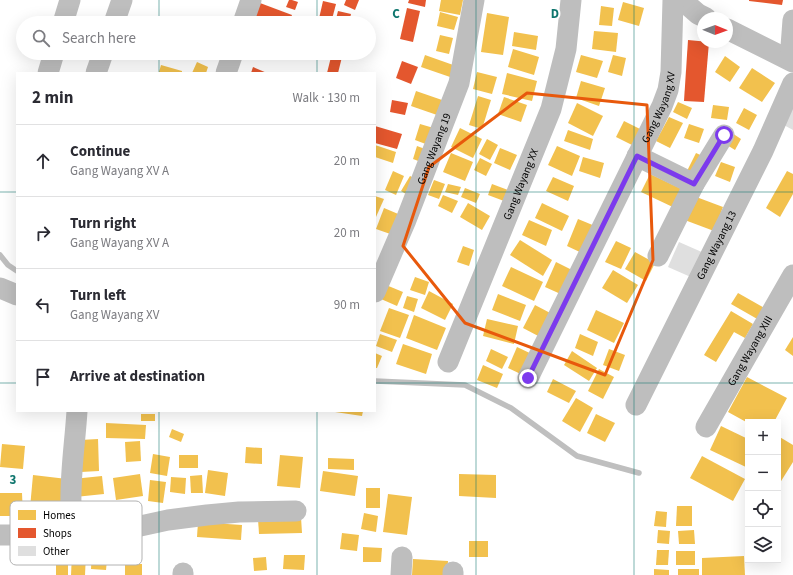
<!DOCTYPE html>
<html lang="en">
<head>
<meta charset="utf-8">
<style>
	body { margin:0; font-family:"Source Sans 3",sans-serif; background:#f7f7f7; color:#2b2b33 }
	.controls { position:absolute; right:12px; bottom:12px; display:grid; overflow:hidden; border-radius:0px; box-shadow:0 4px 16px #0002 }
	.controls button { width:36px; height:36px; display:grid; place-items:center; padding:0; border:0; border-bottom:1px solid #e1e1e2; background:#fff; color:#2b2b33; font:20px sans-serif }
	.compass { position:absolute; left:697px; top:12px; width:36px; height:36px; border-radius:50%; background:#fff; box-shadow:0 4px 16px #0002; rotate:91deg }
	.stop { position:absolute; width:12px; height:12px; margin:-9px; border:3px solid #7c3aed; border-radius:50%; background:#fff }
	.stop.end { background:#7c3aed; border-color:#fff; box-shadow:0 1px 4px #0008 }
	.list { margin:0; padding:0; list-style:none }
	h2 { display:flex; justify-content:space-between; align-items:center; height:52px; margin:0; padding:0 16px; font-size:17px }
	h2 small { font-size:13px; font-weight:400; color:#7c7c81 }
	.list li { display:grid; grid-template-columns:26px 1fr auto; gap:12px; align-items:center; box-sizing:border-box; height:72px; padding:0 16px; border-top:1px solid #e1e1e2 }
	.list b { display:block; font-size:15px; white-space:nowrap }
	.list p { margin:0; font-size:13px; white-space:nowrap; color:#7c7c81 }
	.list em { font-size:13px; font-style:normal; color:#7c7c81 }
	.icon { flex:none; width:22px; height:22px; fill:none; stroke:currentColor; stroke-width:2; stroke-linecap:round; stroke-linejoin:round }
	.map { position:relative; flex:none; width:793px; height:575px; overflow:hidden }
	.search { position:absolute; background:#fff; box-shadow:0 4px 16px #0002; left:16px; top:16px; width:360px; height:44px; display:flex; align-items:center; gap:10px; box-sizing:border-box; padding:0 14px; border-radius:22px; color:#7c7c81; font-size:15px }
	.panel { position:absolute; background:#fff; box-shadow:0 4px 16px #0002; left:16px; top:72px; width:360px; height:340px; border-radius:0px }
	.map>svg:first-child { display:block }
	.homes { fill:#f2c14e }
	.shops { fill:#e4572e }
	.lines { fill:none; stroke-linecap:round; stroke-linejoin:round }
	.stream { stroke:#bfbfbf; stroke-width:5.5 }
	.building { fill:#dfdfdf }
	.street { stroke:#bebebe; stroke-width:21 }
	.route { stroke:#7c3aed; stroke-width:5 }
	.marked { fill:none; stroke:#e8590c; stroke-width:3; stroke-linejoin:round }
	.grid { fill:none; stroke:#0f766e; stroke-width:1; stroke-opacity:0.55 }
	.labels { text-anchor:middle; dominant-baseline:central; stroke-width:4; stroke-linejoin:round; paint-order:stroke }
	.street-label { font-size:11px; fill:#000; stroke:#fff }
	.key { fill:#fff; stroke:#b2b2b2; stroke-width:1 }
	.key-label { font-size:11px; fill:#000 }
	.grid-label { font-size:13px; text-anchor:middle; font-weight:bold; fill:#0f766e; stroke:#fff; stroke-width:4; stroke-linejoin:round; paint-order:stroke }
</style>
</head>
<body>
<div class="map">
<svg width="793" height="575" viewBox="0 0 793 575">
	<rect width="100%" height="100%" fill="#fff"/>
	<g class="homes">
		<polygon points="441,0 463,0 460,15 439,11"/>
		<polygon points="623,2 644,8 639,26 618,20"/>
		<polygon points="601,6 614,8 612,26 599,25"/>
		<polygon points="440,12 458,17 454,30 437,26"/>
		<polygon points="487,13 509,17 503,55 481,52"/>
		<polygon points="594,31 618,33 616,52 592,49"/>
		<polygon points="514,32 538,36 536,50 512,46"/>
		<polygon points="440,35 453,38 449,54 436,51"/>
		<polygon points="513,49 539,57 534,75 508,67"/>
		<polygon points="425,55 456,66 453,78 421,67"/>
		<polygon points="581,55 603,61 597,78 576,72"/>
		<polygon points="613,55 626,58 622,76 608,72"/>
		<polygon points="725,56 740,67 730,82 715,72"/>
		<polygon points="197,62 208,67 206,73 192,73"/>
		<polygon points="161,65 182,71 182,73 162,73 159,72"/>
		<polygon points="752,68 775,83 762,102 739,88"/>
		<polygon points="477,72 497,77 492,94 473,89"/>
		<polygon points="507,73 537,81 532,101 502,94"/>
		<polygon points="581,81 605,88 599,106 576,98"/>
		<polygon points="416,91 442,100 437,115 411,106"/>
		<polygon points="478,96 491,100 482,129 469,125"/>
		<polygon points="504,97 527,105 521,122 498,114"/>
		<polygon points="678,102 692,108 687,119 673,112"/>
		<polygon points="577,103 603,116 593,136 568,123"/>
		<polygon points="713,105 729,107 727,120 711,118"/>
		<polygon points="744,108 757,115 749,130 736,123"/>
		<polygon points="669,117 683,123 670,148 656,141"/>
		<polygon points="624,121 648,133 640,149 616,137"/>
		<polygon points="420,124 437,129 431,146 415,140"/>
		<polygon points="689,124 704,129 699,143 684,138"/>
		<polygon points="460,128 482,139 473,158 451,147"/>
		<polygon points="568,130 593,139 590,150 564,141"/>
		<polygon points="729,131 741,139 735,150 722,142"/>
		<polygon points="487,139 498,145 490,160 479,154"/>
		<polygon points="375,145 396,152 393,163 375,157"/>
		<polygon points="417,146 425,149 421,162 413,159"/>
		<polygon points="557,146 580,156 572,176 548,165"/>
		<polygon points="500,148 517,155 510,170 494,163"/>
		<polygon points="451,153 473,162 465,181 443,172"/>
		<polygon points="696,153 707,158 697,176 687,171"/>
		<polygon points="583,157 604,163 600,178 579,171"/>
		<polygon points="480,158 492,164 486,176 474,170"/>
		<polygon points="721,162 735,167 730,182 715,176"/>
		<polygon points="393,171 404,176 396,195 385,190"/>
		<polygon points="787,171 793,174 793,194 780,217 766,208"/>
		<polygon points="650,174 686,191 677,209 641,192"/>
		<polygon points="410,176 420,181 411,197 401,191"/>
		<polygon points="553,177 574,186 568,201 546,191"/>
		<polygon points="434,180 445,184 439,199 428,195"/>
		<polygon points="448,184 461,187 458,195 445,192"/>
		<polygon points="492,184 508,190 504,201 488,195"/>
		<polygon points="465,188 480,194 476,203 461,197"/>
		<polygon points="443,195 458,201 452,213 438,206"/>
		<polygon points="691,195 723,207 714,231 682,219"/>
		<polygon points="375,196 384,199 376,217 375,216"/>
		<polygon points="468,203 490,216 482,230 460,217"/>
		<polygon points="542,203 569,216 562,231 535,218"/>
		<polygon points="384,208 403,216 396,236 376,229"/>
		<polygon points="578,219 595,226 584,254 567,246"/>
		<polygon points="529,220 552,230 546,246 522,235"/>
		<polygon points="520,240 552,260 543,276 510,255"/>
		<polygon points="616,241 631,248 621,269 605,262"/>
		<polygon points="463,246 474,250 469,266 457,262"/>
		<polygon points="635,252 655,263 646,281 625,269"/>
		<polygon points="556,262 576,272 565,296 545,287"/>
		<polygon points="511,267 543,282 534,301 502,286"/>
		<polygon points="613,270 638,285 627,303 602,288"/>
		<polygon points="415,277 429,282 425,295 410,290"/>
		<polygon points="386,285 403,292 397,306 381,299"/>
		<polygon points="429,291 453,304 445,320 421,308"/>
		<polygon points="738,293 766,309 759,320 731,304"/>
		<polygon points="498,294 526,305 520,321 492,310"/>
		<polygon points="407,296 418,299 414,312 403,308"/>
		<polygon points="535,305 554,315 542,338 523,328"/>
		<polygon points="389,308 409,315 400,338 380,331"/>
		<polygon points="596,310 624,323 614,343 587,330"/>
		<polygon points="731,311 753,324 745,338 734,332 716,362 704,355"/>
		<polygon points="414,315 446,328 437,350 406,338"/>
		<polygon points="487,319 518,326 514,344 483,336"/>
		<polygon points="380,334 397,340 392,352 376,346"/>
		<polygon points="580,334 598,342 593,356 575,348"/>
		<polygon points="793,337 793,356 785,350"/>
		<polygon points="403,344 432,354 426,374 396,364"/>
		<polygon points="517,347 536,356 527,377 508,368"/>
		<polygon points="491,349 508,357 502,369 486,361"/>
		<polygon points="609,349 625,355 619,371 603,365"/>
		<polygon points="572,351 597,368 589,381 564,365"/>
		<polygon points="375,353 382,356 377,368 375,368"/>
		<polygon points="483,365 503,374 497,388 477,380"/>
		<polygon points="599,369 614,377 603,399 588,391"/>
		<polygon points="747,377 787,398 774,422 748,422 748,423 728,412"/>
		<polygon points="553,379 576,391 569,403 547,392"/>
		<polygon points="576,398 593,408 580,432 562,421"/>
		<polygon points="335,411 363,411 362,416 335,412"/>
		<rect x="141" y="414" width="14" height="7"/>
		<polygon points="596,414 615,423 605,442 587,433"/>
		<polygon points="106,423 146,425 145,439 106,438"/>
		<polygon points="721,426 748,439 748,468 710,450"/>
		<polygon points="172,429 184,434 181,442 169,437"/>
		<polygon points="778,436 793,445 793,462 778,486"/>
		<polygon points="98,439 99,471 81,472 80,440"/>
		<polygon points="140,441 141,461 126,462 125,442"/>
		<polygon points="2,444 25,446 23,469 0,467"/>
		<polygon points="246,447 262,448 262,464 245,463"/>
		<polygon points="153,454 170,457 167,476 150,473"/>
		<rect x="179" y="455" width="19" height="13"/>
		<polygon points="280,455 303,457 300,488 277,486"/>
		<polygon points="702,456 745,479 733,501 690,478"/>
		<polygon points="328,458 354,459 354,470 328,469"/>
		<polygon points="208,470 228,473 225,496 205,493"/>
		<polygon points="323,471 358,476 355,496 320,491"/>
		<polygon points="140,474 143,496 116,500 113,478"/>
		<polygon points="459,474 496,475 496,498 459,496"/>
		<polygon points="33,475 67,479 63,511 30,508"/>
		<polygon points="202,475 203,493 191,493 190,476"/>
		<polygon points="102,476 104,494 75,497 73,479"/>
		<polygon points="171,477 186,478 185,494 170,492"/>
		<polygon points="150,480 166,482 163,503 148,501"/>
		<rect x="366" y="488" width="14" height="20"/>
		<polygon points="0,493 22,493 23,516 0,516"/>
		<polygon points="388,494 412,497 407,535 383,532"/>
		<polygon points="677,506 692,506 692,526 676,526"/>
		<polygon points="656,511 667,512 666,527 654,526"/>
		<polygon points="364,513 378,516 376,532 361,529"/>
		<polygon points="301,517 302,533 259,534 258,519"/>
		<polygon points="198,522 242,525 241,540 197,537"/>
		<polygon points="658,530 670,531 669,544 657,543"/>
		<polygon points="694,530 695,544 679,544 678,531"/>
		<polygon points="342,533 359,535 357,551 340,549"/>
		<rect x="469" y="541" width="19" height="16"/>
		<polygon points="363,547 382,548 381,562 363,562"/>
		<polygon points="92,548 108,549 106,570 91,569"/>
		<polygon points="657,550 669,550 668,565 656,565"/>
		<rect x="676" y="551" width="19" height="14"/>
		<polygon points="72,554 86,554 85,575 71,575"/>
		<polygon points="284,555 305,555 304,570 283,569"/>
		<polygon points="744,556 745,575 702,575 702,558"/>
		<polygon points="266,557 267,570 254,571 253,558"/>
		<polygon points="413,559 448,561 447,575 412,575"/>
		<rect x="56" y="560" width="12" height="15"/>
		<rect x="125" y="564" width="17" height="11"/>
		<polygon points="654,569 669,570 669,575 654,575"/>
		<rect x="678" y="569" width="21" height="6"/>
	</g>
	<g class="shops">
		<polygon points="289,0 292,0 298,2 295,10 286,7"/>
		<polygon points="346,0 359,0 355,10 344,5"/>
		<polygon points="409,0 426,0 425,7 408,3"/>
		<polygon points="749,0 783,0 782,5 749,1"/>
		<polygon points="323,1 336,4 331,23 318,23"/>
		<polygon points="260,3 292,15 289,23 275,23 255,16"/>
		<polygon points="407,8 420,11 413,42 400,39"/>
		<polygon points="338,11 351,14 349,23 335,23"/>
		<polygon points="688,40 709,42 704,102 684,101"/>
		<polygon points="265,53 278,53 276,60 264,56"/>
		<polygon points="332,53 343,53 338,73 327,73"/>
		<polygon points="402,61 418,67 411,84 396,78"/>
		<polygon points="253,67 267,73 251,73"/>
		<polygon points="392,100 408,103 405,115 390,112"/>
		<polygon points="375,126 402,134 397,149 375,143"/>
	</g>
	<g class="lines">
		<g class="stream">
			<polyline points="0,255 8,265 17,271"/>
			<polyline points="375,381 465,385 511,408 577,456 639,473"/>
		</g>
	</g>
	<g class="building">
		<polygon points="793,106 793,130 782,124"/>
		<polygon points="679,242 704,253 693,278 668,267"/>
	</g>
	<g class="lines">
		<g class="street">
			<polyline points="682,0 698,14 706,18"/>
			<polyline points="63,23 70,0"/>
			<polyline points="114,23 122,0"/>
			<polyline points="243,23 251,0"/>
			<polyline points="727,29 793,62"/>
			<polyline points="790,60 793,20"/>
			<polyline points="48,73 54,53"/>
			<polyline points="96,73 103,53"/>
			<polyline points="226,73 233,53"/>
			<polyline points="637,156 694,184"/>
			<polyline points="658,256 694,184 724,135"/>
			<polyline points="0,288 17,295"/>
			<path id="s1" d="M375 292 406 220 459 83 474 0"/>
			<path id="s2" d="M448 362 551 109 566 49 571 0"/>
			<path id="s3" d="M528 378 662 106 668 90 671 72 673 0"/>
			<path id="s4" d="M636 405 763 151 793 83"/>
			<path id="s5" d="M706 427 793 275"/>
			<polyline points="0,535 43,535 73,537 122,530 168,520 207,515 239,512 296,511"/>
			<path d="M73 537C73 527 71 517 71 506 70 474 75 443 77 411"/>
			<polyline points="183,573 183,575"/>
			<polyline points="401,575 402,557"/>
			<polyline points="453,575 453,572"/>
		</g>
	</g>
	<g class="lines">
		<polyline class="route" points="528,378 637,156 694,184 724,135"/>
	</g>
	<path class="marked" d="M527 93 647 105 653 260 605 375 465 323 403 246 429 167Z"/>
	<path class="grid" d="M159 0V23M317 0V23M476 0V575M634 0V575M159 53V73M317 53V73M0 192H17M375 192H793M0 383H17M375 383H793M159 411V575M317 411V575"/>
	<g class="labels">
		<g class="street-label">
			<text stroke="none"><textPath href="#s3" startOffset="301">Gang Wayang XV</textPath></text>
			<text stroke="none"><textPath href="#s1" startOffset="155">Gang Wayang 19</textPath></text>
			<text stroke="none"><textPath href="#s2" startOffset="192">Gang Wayang XX</textPath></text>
			<text stroke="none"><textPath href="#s4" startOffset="179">Gang Wayang 13</textPath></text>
			<text stroke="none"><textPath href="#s5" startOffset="88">Gang Wayang XIII</textPath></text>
		</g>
	</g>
	<rect x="10" y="501" width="132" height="64" rx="6" class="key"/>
	<rect x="18" y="510" width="18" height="10" fill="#f2c14e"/>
	<rect x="18" y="528" width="18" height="10" fill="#e4572e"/>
	<rect x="18" y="546" width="18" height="10" fill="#dfdfdf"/>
	<g class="key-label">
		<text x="43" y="519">Homes</text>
		<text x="43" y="537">Shops</text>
		<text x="43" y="555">Other</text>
	</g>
	<g class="grid-label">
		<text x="396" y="18">C</text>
		<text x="555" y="18">D</text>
		<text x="13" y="484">3</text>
	</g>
</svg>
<div class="controls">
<button>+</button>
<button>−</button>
<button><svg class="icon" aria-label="locate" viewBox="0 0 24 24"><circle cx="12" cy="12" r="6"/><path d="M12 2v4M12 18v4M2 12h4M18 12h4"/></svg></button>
<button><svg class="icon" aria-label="layers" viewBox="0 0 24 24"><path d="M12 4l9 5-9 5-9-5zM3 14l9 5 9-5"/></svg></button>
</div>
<svg class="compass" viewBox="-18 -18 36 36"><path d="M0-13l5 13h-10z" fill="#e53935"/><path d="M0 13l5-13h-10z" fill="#7c7c81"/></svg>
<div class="stop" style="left:724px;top:135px"></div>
<div class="stop end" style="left:528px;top:378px"></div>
<div class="search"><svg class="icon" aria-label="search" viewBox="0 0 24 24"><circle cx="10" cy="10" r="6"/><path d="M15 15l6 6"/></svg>Search here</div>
<section class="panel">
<h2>2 min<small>Walk · 130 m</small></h2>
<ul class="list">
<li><svg class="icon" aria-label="ahead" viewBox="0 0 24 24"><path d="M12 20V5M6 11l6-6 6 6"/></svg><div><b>Continue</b><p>Gang Wayang XV A</p></div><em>20 m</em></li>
<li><svg class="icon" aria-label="right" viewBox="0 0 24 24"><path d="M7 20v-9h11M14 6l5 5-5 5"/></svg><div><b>Turn right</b><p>Gang Wayang XV A</p></div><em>20 m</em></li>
<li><svg class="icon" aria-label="left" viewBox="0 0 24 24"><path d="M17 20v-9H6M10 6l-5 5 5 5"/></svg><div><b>Turn left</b><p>Gang Wayang XV</p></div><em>90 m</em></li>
<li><svg class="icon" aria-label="arrive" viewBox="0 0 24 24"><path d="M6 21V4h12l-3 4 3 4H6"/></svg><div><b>Arrive at destination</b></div></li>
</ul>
</section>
</div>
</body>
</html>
